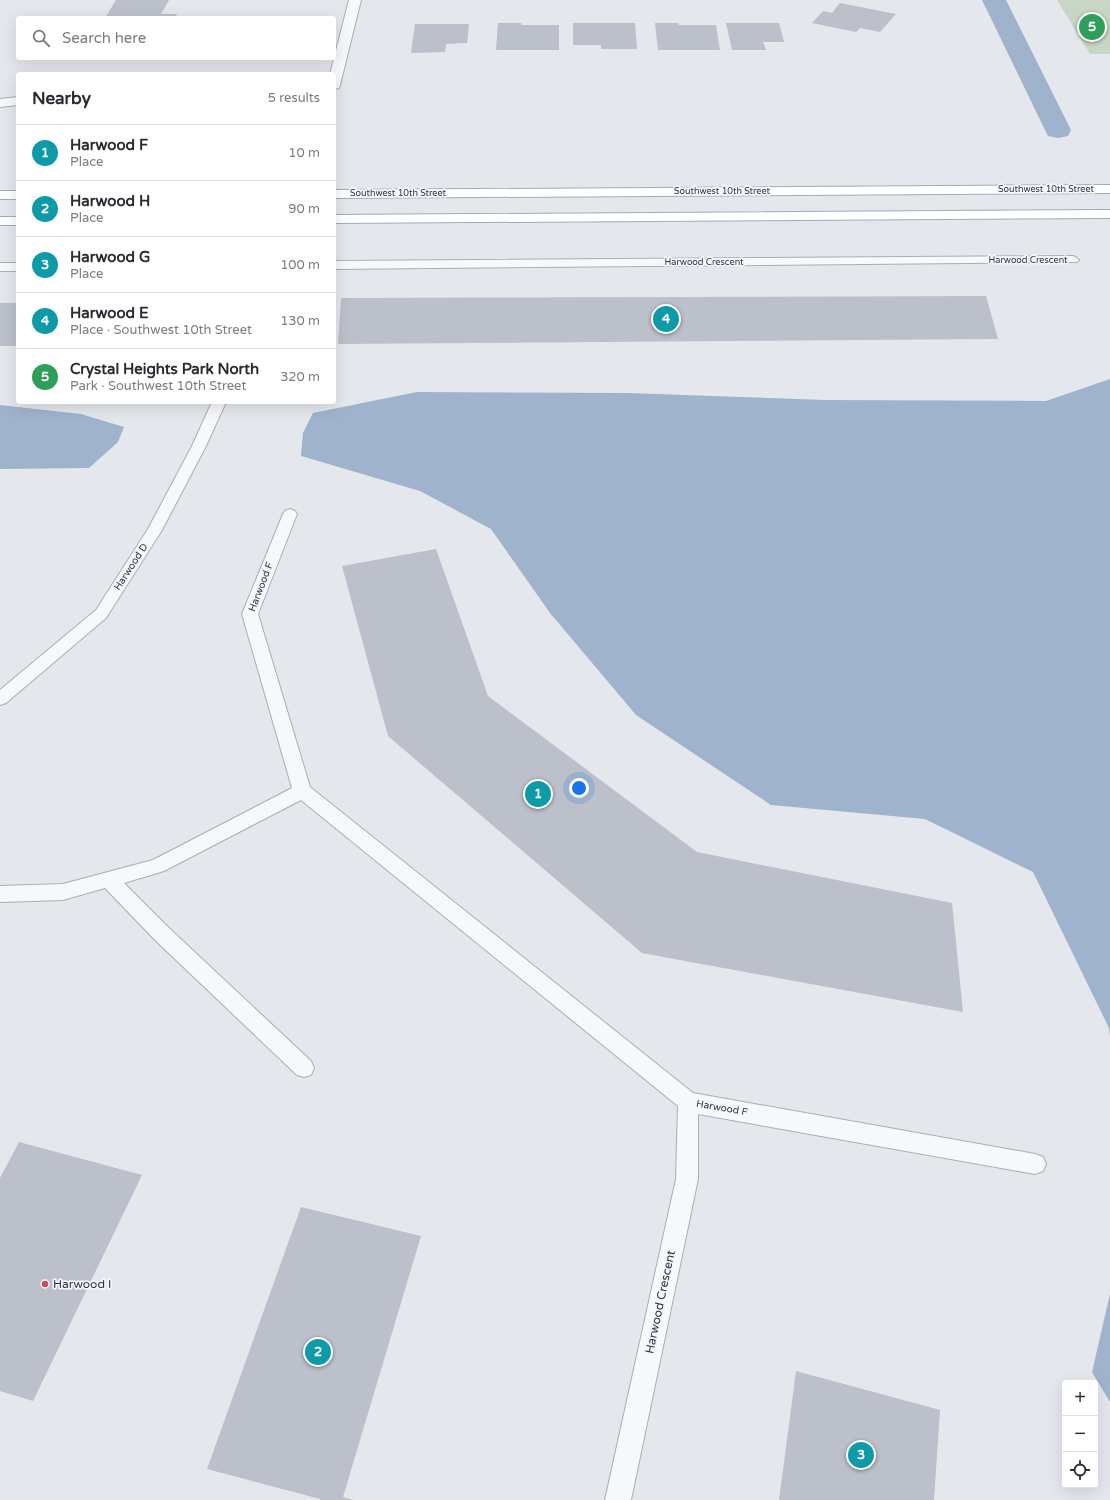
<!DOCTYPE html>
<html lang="en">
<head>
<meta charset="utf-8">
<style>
	body { margin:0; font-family:"Varela Round",sans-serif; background:#f7f7f7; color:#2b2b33 }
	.controls { position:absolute; right:12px; bottom:12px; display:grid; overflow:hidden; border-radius:4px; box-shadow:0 4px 16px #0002 }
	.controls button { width:36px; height:36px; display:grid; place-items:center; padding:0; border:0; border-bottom:1px solid #e1e1e2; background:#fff; color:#2b2b33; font:20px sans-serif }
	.you { position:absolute; left:579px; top:788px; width:14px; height:14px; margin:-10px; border:3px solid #fff; border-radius:50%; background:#1a73e8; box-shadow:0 0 0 6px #1a73e833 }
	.badge { display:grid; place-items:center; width:26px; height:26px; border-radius:50%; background:#b45309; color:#fff; font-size:13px; font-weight:700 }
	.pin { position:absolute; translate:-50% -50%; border:2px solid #fff; box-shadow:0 1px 4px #0006 }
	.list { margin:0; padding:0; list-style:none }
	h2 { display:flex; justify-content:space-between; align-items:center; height:52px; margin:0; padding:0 16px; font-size:17px }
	h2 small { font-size:13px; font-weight:400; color:#7c7c81 }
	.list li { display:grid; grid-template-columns:26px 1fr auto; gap:12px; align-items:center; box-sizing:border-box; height:56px; padding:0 16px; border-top:1px solid #e1e1e2 }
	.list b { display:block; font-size:15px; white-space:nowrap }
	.list p { margin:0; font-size:13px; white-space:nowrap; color:#7c7c81 }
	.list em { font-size:13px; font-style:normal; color:#7c7c81 }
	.icon { flex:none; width:22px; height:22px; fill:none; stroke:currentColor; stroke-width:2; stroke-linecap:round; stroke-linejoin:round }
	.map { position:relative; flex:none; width:1110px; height:1500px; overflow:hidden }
	.search { position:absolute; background:#fff; box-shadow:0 4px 16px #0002; left:16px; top:16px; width:320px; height:44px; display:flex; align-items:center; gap:10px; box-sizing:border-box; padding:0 14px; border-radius:4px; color:#7c7c81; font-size:15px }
	.panel { position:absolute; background:#fff; box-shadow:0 4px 16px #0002; left:16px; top:72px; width:320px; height:332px; border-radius:4px }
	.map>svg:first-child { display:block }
	.green { fill:#c9d6c5 }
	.water { fill:#9fb4cc }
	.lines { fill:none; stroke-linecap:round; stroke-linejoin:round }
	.canal { fill:#9fb4cc; fill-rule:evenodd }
	.building { fill:#bbc0ca }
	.lane-casing { stroke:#a9aeb7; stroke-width:2 }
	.street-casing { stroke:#a9aeb7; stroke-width:2 }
	.primary-casing { stroke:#a3abb8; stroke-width:2 }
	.lane { fill:#f7f8fa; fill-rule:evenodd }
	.street { fill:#f7f8fa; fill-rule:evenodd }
	.primary { fill:#fff; fill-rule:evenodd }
	.poi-dot { fill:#d1495b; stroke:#f4f6f9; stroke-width:1.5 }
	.labels { text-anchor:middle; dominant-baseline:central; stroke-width:3.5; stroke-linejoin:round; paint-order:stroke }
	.far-street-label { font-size:9px; fill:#2b3445; stroke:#f4f6f9 }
	.street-label { font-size:10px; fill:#2b3445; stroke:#f4f6f9 }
	.near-poi-label { font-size:12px; fill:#2b3445; stroke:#f4f6f9; text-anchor:start }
	.near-street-label { font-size:12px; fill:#2b3445; stroke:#f4f6f9 }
</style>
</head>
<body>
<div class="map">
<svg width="1110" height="1500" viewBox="0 0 1110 1500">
	<rect width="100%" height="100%" fill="#e4e7ec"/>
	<polygon class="green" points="1057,0 1110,0 1110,54 1090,54"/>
	<g class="water">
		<polygon points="1110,379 1110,1037 1109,1028 1033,872 925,819 771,805 636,715 550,613 491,529 420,491 301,456 303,433 313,413 417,392 627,393 825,400 1046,401"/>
		<polygon points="0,405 81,414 124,427 118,442 89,468 0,469"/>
		<polygon points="1110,1294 1110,1402 1092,1372"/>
	</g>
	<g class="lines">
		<polygon class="canal" points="982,0 1006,0 1071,130 1068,136 1058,138 1048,136 1045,130"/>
	</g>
	<g class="building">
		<polygon points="116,0 169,0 161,14 177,14 175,18 105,18"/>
		<polygon points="840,3 896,14 880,32 860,28 856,32 812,23 823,11 832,13"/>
		<polygon points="498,23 521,23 522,25 559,25 559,50 496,50"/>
		<polygon points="573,23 635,23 637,49 601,49 601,45 573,45"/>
		<polygon points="655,23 678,23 679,25 716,25 720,50 658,50"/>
		<polygon points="726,23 779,23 784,42 763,42 766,50 732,50"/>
		<polygon points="415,24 469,24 467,43 446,44 445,52 411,53"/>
		<polygon points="986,296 998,339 338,344 341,298"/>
		<rect x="0" y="303" width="18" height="43"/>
		<polygon points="436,549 488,696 697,852 952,903 963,1012 642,953 388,736 342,566"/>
		<polygon points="19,1142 142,1175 33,1401 0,1391 0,1178"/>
		<polygon points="301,1207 421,1236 343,1497 353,1500 320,1500 320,1499 207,1469"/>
		<polygon points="796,1371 940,1410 934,1500 779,1500"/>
	</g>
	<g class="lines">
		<g class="lane-casing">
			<g id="lane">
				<polygon points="1073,256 1077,258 1079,260 1077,262 334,269 334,261"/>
				<rect x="0" y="263" width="18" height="8"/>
				<polygon points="212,402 226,402 206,446 162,530 106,618 6,703 0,705 0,690 96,610 148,529 192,446"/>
				<polygon points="290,509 295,511 297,514 258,614 310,787 693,1093 1035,1154 1043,1157 1046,1164 1043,1171 1035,1174 698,1114 698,1179 631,1500 605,1500 676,1179 678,1106 301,800 164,871 124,883 170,929 311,1061 314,1068 311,1075 304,1077 297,1075 156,941 105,888 63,900 0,902 0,886 63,884 153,860 292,788 242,614 283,514 285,511"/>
			</g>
		</g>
		<g class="street-casing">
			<g id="street">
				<polygon points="349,0 361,0 340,85 339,88 334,89 334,74 330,74"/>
				<polygon points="18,97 18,105 0,107 0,99"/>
			</g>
		</g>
		<g class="primary-casing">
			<g id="primary">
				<polygon points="1110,185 1110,193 334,198 334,190"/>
				<rect x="0" y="191" width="18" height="8"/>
				<polygon points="1110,210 1110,218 334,223 334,215"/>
				<rect x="0" y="217" width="18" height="8"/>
			</g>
		</g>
		<use href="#lane" class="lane"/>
		<use href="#street" class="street"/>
		<use href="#primary" class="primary"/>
	</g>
	<circle class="poi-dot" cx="45" cy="1284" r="4"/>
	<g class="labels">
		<g class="far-street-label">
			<text x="1046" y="189">Southwest 10th Street</text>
			<text x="722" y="191">Southwest 10th Street</text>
			<text x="398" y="193">Southwest 10th Street</text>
			<text x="1028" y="260">Harwood Crescent</text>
			<text x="704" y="262">Harwood Crescent</text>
		</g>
		<g class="street-label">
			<text transform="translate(131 567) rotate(-57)">Harwood D</text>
			<text transform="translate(261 587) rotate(-69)">Harwood F</text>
			<text transform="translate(722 1108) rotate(10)">Harwood F</text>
		</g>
		<g class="near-poi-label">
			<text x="53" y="1284">Harwood I</text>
		</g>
		<g class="near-street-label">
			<text transform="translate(660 1302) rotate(-78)">Harwood Crescent</text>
		</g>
	</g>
</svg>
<div class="controls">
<button>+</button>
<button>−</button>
<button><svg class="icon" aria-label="locate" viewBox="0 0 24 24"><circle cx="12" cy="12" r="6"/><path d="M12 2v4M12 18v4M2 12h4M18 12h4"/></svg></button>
</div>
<div class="you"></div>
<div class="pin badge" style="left:538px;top:794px;background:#0f9aa8">1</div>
<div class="pin badge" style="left:318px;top:1352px;background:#0f9aa8">2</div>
<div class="pin badge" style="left:861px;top:1455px;background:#0f9aa8">3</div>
<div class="pin badge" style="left:666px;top:319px;background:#0f9aa8">4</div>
<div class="pin badge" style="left:1092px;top:27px;background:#2e9e5b">5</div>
<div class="search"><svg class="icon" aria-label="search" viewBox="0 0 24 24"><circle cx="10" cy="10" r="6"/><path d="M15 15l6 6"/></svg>Search here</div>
<section class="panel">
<h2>Nearby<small>5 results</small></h2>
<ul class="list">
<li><span class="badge" style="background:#0f9aa8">1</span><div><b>Harwood F</b><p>Place</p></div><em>10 m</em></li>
<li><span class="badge" style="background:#0f9aa8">2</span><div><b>Harwood H</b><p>Place</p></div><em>90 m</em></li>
<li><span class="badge" style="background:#0f9aa8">3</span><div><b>Harwood G</b><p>Place</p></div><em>100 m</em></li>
<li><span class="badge" style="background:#0f9aa8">4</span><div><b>Harwood E</b><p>Place · Southwest 10th Street</p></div><em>130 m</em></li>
<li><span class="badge" style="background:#2e9e5b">5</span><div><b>Crystal Heights Park North</b><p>Park · Southwest 10th Street</p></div><em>320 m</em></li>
</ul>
</section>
</div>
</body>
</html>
